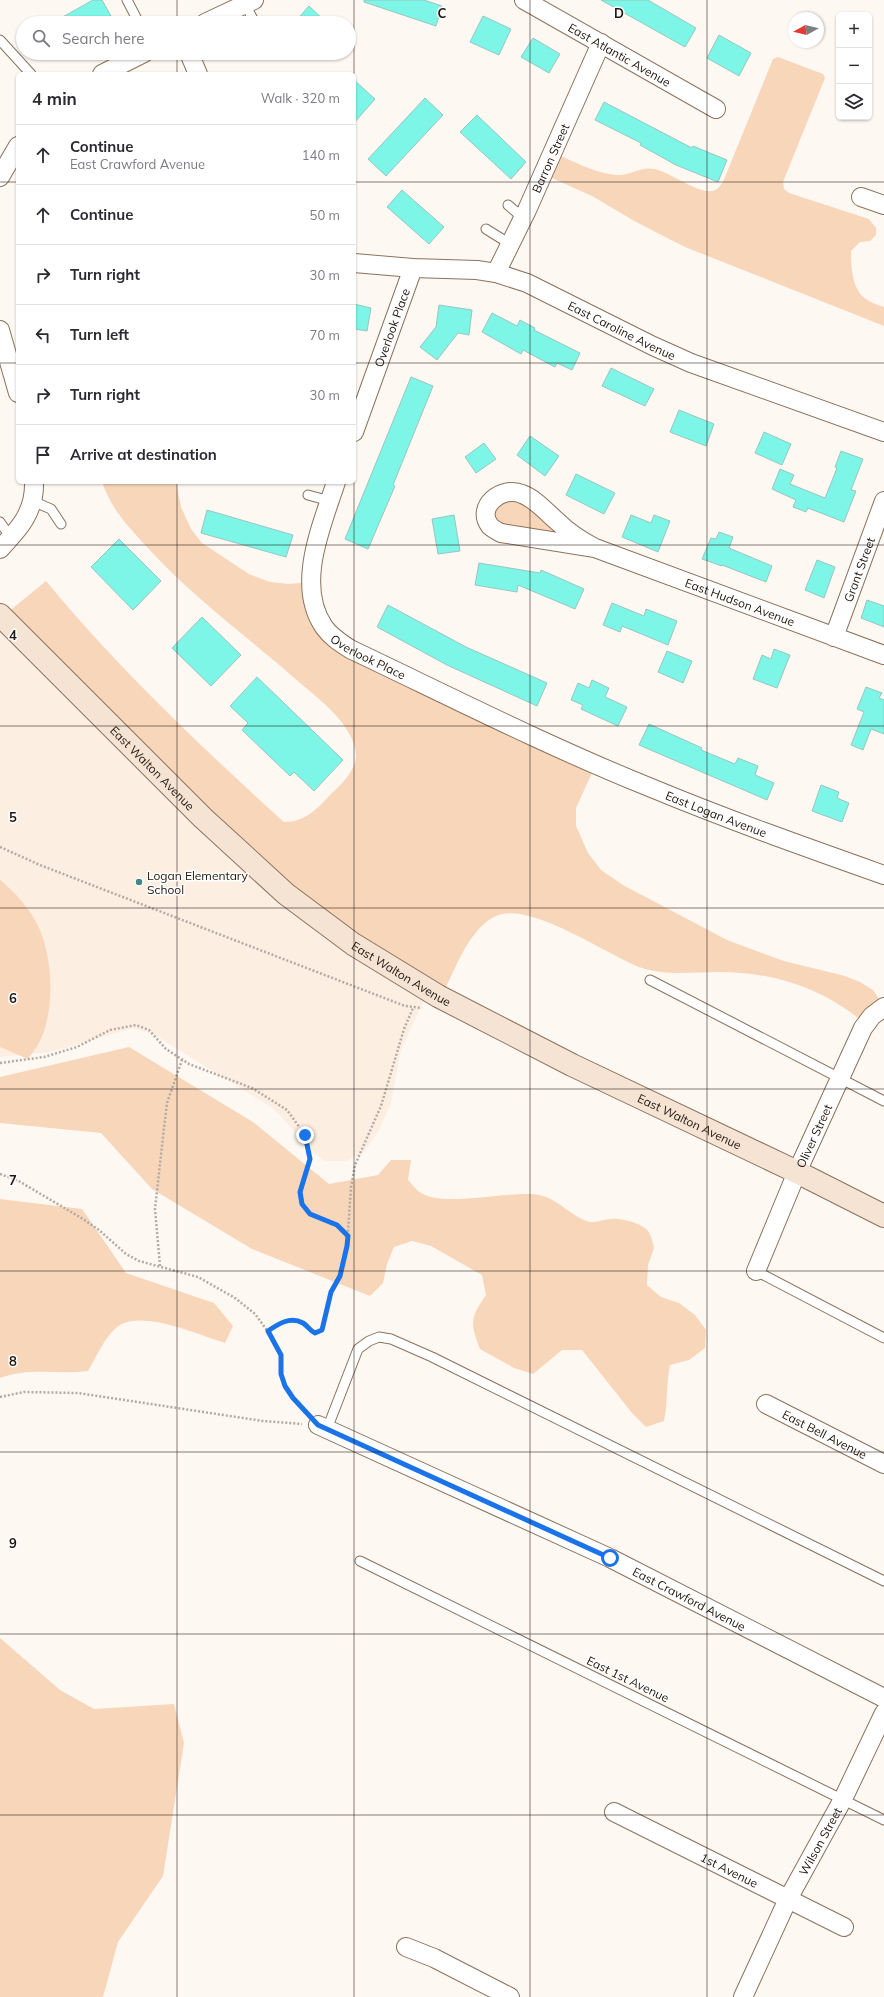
<!DOCTYPE html>
<html lang="en">
<head>
<meta charset="utf-8">
<style>
	body { margin:0; font-family:Mulish,sans-serif; background:#f7f7f7; color:#2b2b33 }
	.controls { position:absolute; right:12px; top:12px; display:grid; overflow:hidden; border-radius:6px; box-shadow:0 1px 3px #0004 }
	.controls button { width:36px; height:36px; display:grid; place-items:center; padding:0; border:0; border-bottom:1px solid #e1e1e2; background:#fff; color:#2b2b33; font:20px sans-serif }
	.compass { position:absolute; left:788px; top:12px; width:36px; height:36px; border-radius:50%; background:#fff; box-shadow:0 1px 3px #0004; rotate:262deg }
	.stop { position:absolute; width:12px; height:12px; margin:-9px; border:3px solid #1a73e8; border-radius:50%; background:#fff }
	.stop.end { background:#1a73e8; border-color:#fff; box-shadow:0 1px 4px #0008 }
	.list { margin:0; padding:0; list-style:none }
	h2 { display:flex; justify-content:space-between; align-items:center; height:52px; margin:0; padding:0 16px; font-size:17px }
	h2 small { font-size:13px; font-weight:400; color:#7c7c81 }
	.list li { display:grid; grid-template-columns:26px 1fr auto; gap:12px; align-items:center; box-sizing:border-box; height:60px; padding:0 16px; border-top:1px solid #e1e1e2 }
	.list b { display:block; font-size:15px; white-space:nowrap }
	.list p { margin:0; font-size:13px; white-space:nowrap; color:#7c7c81 }
	.list em { font-size:13px; font-style:normal; color:#7c7c81 }
	.icon { flex:none; width:22px; height:22px; fill:none; stroke:currentColor; stroke-width:2; stroke-linecap:round; stroke-linejoin:round }
	.map { position:relative; flex:none; width:884px; height:1997px; overflow:hidden }
	.search { position:absolute; background:#fff; box-shadow:0 1px 3px #0004; left:16px; top:16px; width:340px; height:44px; display:flex; align-items:center; gap:10px; box-sizing:border-box; padding:0 14px; border-radius:22px; color:#7c7c81; font-size:15px }
	.panel { position:absolute; background:#fff; box-shadow:0 1px 3px #0004; left:16px; top:72px; width:340px; height:412px; border-radius:6px }
	.map>svg:first-child { display:block }
	.built { fill:#fdeee2 }
	.green { fill:#f8d6ba }
	.building { fill:#7df6e8; stroke:#9ac5bf }
	.lines { fill:none; stroke-linecap:round; stroke-linejoin:round }
	.service-casing { stroke:#8c725c; stroke-width:11 }
	.minor-casing { stroke:#8c725c; stroke-width:20 }
	.secondary-casing { stroke:#8c725c; stroke-width:24 }
	.path { stroke:#b2aba4; stroke-width:2.5; stroke-dasharray:2 2; stroke-linecap:butt }
	.service { stroke:#fff; stroke-width:9 }
	.minor { stroke:#fff; stroke-width:18 }
	.secondary { stroke:#f5e4d4; stroke-width:22 }
	.route { stroke:#1a73e8; stroke-width:5 }
	.grid { fill:none; stroke:#21170e; stroke-width:1; stroke-opacity:0.55 }
	.poi-dot { fill:#438981; stroke:#fff; stroke-width:1.5 }
	.labels { text-anchor:middle; dominant-baseline:central; stroke-width:3; stroke-linejoin:round; paint-order:stroke }
	.street-label { font-size:12px; fill:#21170e; stroke:#fff }
	.poi-label { font-size:12px; fill:#21170e; stroke:#fff; text-anchor:start }
	.grid-label { font-size:13px; text-anchor:middle; font-weight:bold; fill:#21170e; stroke:#fff; stroke-width:3; stroke-linejoin:round; paint-order:stroke }
</style>
</head>
<body>
<div class="map">
<svg width="884" height="1997" viewBox="0 0 884 1997">
	<rect width="100%" height="100%" fill="#fef8f3"/>
	<polygon class="built" points="0,615 432,983 401,1050 391,1103 379,1130 365,1151 346,1161 325,1161 314,1153 274,1109 153,1034 132,1028 51,1052 0,1057"/>
	<g class="green">
		<path d="M778 57 823 74 825 78 783 182 784 189 789 193 869 219 876 228V235L870 241 860 242 851 251C851 266 852 290 866 299 871 303 878 305 884 307V326L685 247 636 222 592 196 543 174 552 152C571 160 598 175 619 175 631 175 642 166 654 169 670 171 703 199 717 189 719 188 721 184 723 182L773 59Z"/>
		<path d="M102 482H176L181 507 191 529 202 543 249 574 270 582 289 584 311 582 324 628 596 764 576 808V826L588 853 601 870 623 885 727 940 784 961 845 976 860 982 873 990 883 1005 863 1022C821 987 772 972 718 972 692 972 667 976 642 968 609 956 529 900 496 916 470 928 457 965 445 989L324 918 2 617 46 581C118 668 200 746 284 822 305 822 317 809 331 794 341 785 357 769 356 754 353 724 320 700 299 682 248 637 192 597 146 546 126 524 112 510 102 482Z"/>
		<polygon points="509,491 576,538 513,536 487,511"/>
		<path d="M0 880C15 892 32 911 40 930 53 963 55 1008 40 1041 37 1047 32 1053 28 1059L0 1047Z"/>
		<path d="M129 1047 253 1122 329 1184 378 1175 391 1160H411L408 1180C412 1184 416 1190 421 1193 446 1208 509 1190 539 1195 559 1199 571 1217 590 1222 596 1223 604 1219 611 1219 620 1218 642 1223 648 1231 651 1235 653 1243 654 1248L648 1265 647 1285 661 1297 679 1303 695 1315 706 1330 705 1348 689 1360 670 1365C666 1384 668 1402 664 1421L646 1427 632 1413 582 1350H562L533 1374 514 1368 480 1349C470 1323 470 1318 486 1295L482 1275 431 1246 412 1241 394 1247 387 1264 383 1283 370 1296 252 1249 152 1189 101 1133 0 1123V1077Z"/>
		<path d="M0 1199 82 1209 126 1273 214 1303 233 1326 225 1343C198 1335 149 1312 122 1324 107 1331 96 1358 88 1371 57 1375 31 1367 0 1378Z"/>
		<polygon points="0,1638 60,1690 94,1709 174,1704 184,1743 163,1876 118,1942 103,1997 0,1997"/>
	</g>
	<g class="building">
		<polygon points="93,0 102,0 111,16 99,23 52,23"/>
		<polygon points="364,0 424,0 442,6 436,26 364,2"/>
		<polygon points="601,0 648,0 696,28 685,47"/>
		<polygon points="309,6 327,23 294,23"/>
		<polygon points="483,16 511,29 499,55 470,42"/>
		<polygon points="719,35 751,53 739,76 707,58"/>
		<polygon points="533,38 560,54 549,73 521,57"/>
		<polygon points="354,80 375,99 354,123"/>
		<polygon points="425,98 443,115 386,176 368,159"/>
		<polygon points="604,102 692,148 693,146 727,160 718,182 676,165 640,145 641,143 595,120"/>
		<polygon points="477,115 526,162 511,179 460,132"/>
		<polygon points="402,190 444,227 429,244 387,207"/>
		<polygon points="354,304 371,308 367,331 354,329"/>
		<polygon points="439,305 472,310 469,335 458,333 437,360 420,347 436,327"/>
		<polygon points="492,313 517,326 520,320 535,328 534,330 580,353 572,370 557,363 555,367 523,350 521,354 482,332"/>
		<polygon points="611,368 654,389 645,406 602,386"/>
		<polygon points="411,377 433,386 393,485 395,486 368,549 345,539"/>
		<polygon points="679,410 714,424 706,446 670,432"/>
		<polygon points="764,432 791,444 782,465 755,453"/>
		<polygon points="530,436 559,456 545,476 517,455"/>
		<polygon points="484,443 496,459 476,473 465,457"/>
		<polygon points="841,451 863,459 851,490 856,491 844,522 808,508 806,512 793,507 796,500 772,489 780,469 794,475 790,484 825,498 837,468 835,467"/>
		<polygon points="576,474 615,493 604,514 566,495"/>
		<polygon points="207,510 293,535 286,557 201,533"/>
		<polygon points="454,515 460,551 438,554 432,519"/>
		<polygon points="631,515 651,523 654,515 670,521 658,552 622,537"/>
		<polygon points="719,532 733,537 729,548 772,566 766,582 722,565 722,566 702,559 711,538 716,539"/>
		<polygon points="119,539 161,581 133,610 91,567"/>
		<polygon points="817,560 835,567 824,598 805,590"/>
		<polygon points="479,563 540,573 541,570 584,589 575,609 518,585 517,592 475,585"/>
		<polygon points="867,600 884,606 884,627 861,618"/>
		<polygon points="612,603 644,616 646,609 677,621 668,645 622,626 620,632 603,625"/>
		<polygon points="388,605 466,647 547,683 537,706 447,665 377,627"/>
		<polygon points="202,617 241,655 211,686 172,648"/>
		<polygon points="774,649 790,655 777,688 753,679 762,655 771,659"/>
		<polygon points="667,651 692,661 683,683 658,672"/>
		<polygon points="257,677 343,760 314,791 294,772 290,776 242,730 248,723 230,706"/>
		<polygon points="592,680 609,688 605,697 627,707 618,726 581,709 583,705 571,700 578,683 589,688"/>
		<polygon points="866,687 882,693 879,698 884,700 884,734 871,729 863,750 851,745 864,712 857,709"/>
		<polygon points="649,724 702,748 701,750 735,764 738,758 758,766 755,775 774,783 767,800 639,745"/>
		<polygon points="821,785 839,792 837,798 849,803 842,822 812,811"/>
	</g>
	<g class="lines">
		<g class="service-casing">
			<g id="service">
				<polyline points="127,0 139,23"/>
				<polyline points="245,4 255,23"/>
				<polyline points="0,40 31,74"/>
				<polyline points="508,205 523,218"/>
				<polyline points="486,229 510,244"/>
				<polyline points="308,495 330,501"/>
				<polyline points="32,501 51,509 61,524"/>
				<polyline points="0,522 11,538"/>
				<polyline points="650,980 884,1101"/>
				<polyline points="756,1271 884,1338"/>
				<polyline points="327,1429 358,1349 369,1341 379,1337 391,1339 432,1357 884,1581"/>
				<polyline points="360,1561 884,1820"/>
			</g>
		</g>
		<g class="minor-casing">
			<g id="minor">
				<path id="s1" d="M524 0 716 109"/>
				<polyline points="205,23 254,0"/>
				<polyline points="189,53 198,74"/>
				<polyline points="102,74 144,53"/>
				<polyline points="0,177 18,146"/>
				<polyline points="861,197 884,205"/>
				<path id="s2" d="M354 263 413 268 477 270 496 273 527 283 653 346 691 363 884 432"/>
				<path id="s3" d="M496 273 527 210 601 43"/>
				<polyline points="0,330 18,393"/>
				<path id="s4" d="M354 432 413 268"/>
				<path id="s5" d="M336 482C322 525 295 585 324 627 331 637 341 643 350 649 449 696 547 746 649 787 726 819 805 847 884 875"/>
				<path id="s6" d="M595 548 501 533C497 531 493 529 490 526 475 507 502 485 522 494 536 499 547 513 558 522 569 533 582 541 595 548L884 655"/>
				<path d="M0 549C19 529 35 512 34 482"/>
				<path id="s7" d="M834 637 884 501"/>
				<path id="s8" d="M756 1271 797 1172 863 1028 872 1016 884 1007"/>
				<path id="s9" d="M766 1404 884 1464"/>
				<path id="s10" d="M318 1425 610 1558 884 1698"/>
				<path id="s11" d="M614 1812 844 1927"/>
				<polyline points="406,1947 434,1958 510,1997"/>
				<path id="s12" d="M743 1997 788 1899 843 1799 884 1713"/>
			</g>
		</g>
		<g class="secondary-casing">
			<g id="secondary">
				<path id="s13" d="M0 615 203 818 286 894 353 944 438 996 572 1065 797 1172 884 1216"/>
			</g>
		</g>
		<g class="path">
			<polyline points="0,847 40,865 405,1006 422,1008"/>
			<polyline points="0,1063 44,1057 77,1047 110,1030 136,1025 149,1030 166,1049 189,1064 252,1088 287,1110 305,1135 310,1159 300,1192 302,1204 310,1214 337,1225 348,1236"/>
			<polyline points="0,1174 17,1180 83,1219 99,1230 126,1254 139,1261 198,1277 235,1298 255,1314 272,1337 281,1355 281,1374 285,1386 293,1398 307,1413"/>
			<polyline points="160,1266 155,1209 164,1128 167,1103 182,1060"/>
			<path d="M268 1331C278 1324 290 1316 303 1323 308 1326 310 1331 315 1333L322 1330 331 1292 340 1276 347 1247 351 1187 355 1165 381 1106 404 1029 413 1008"/>
			<polyline points="0,1397 24,1392 78,1393 263,1421 302,1424"/>
		</g>
		<use href="#service" class="service"/>
		<use href="#minor" class="minor"/>
		<use href="#secondary" class="secondary"/>
	</g>
	<g class="lines">
		<path class="route" d="M305 1135 310 1159 300 1192 302 1204 310 1214 337 1225 348 1236 347 1246 340 1276 331 1292 322 1330 315 1333C310 1331 308 1326 303 1323 290 1316 278 1324 268 1331L281 1355V1374L285 1386 293 1398 318 1425 610 1558"/>
	</g>
	<path class="grid" d="M177 0V23M354 0V74M530 0V1997M707 0V1997M177 53V74M0 182H18M354 182H884M0 363H18M354 363H884M177 482V1997M354 482V1997M0 545H884M0 726H884M0 908H884M0 1089H884M0 1271H884M0 1452H884M0 1634H884M0 1815H884"/>
	<circle class="poi-dot" cx="139" cy="882" r="4"/>
	<g class="labels">
		<g class="street-label">
			<text stroke="none"><textPath href="#s1" startOffset="110">East Atlantic Avenue</textPath></text>
			<text stroke="none"><textPath href="#s3" startOffset="127">Barron Street</textPath></text>
			<text stroke="none"><textPath href="#s4" startOffset="111">Overlook Place</textPath></text>
			<text stroke="none"><textPath href="#s2" startOffset="281">East Caroline Avenue</textPath></text>
			<text stroke="none"><textPath href="#s7" startOffset="72">Grant Street</textPath></text>
			<text stroke="none"><textPath href="#s6" startOffset="415">East Hudson Avenue</textPath></text>
			<text stroke="none"><textPath href="#s5" startOffset="205">Overlook Place</textPath></text>
			<text stroke="none"><textPath href="#s13" startOffset="216">East Walton Avenue</textPath></text>
			<text stroke="none"><textPath href="#s5" startOffset="587">East Logan Avenue</textPath></text>
			<text stroke="none"><textPath href="#s13" startOffset="540">East Walton Avenue</textPath></text>
			<text stroke="none"><textPath href="#s13" startOffset="864">East Walton Avenue</textPath></text>
			<text stroke="none"><textPath href="#s8" startOffset="147">Oliver Street</textPath></text>
			<text stroke="none"><textPath href="#s9" startOffset="66">East Bell Avenue</textPath></text>
			<text stroke="none"><textPath href="#s10" startOffset="410">East Crawford Avenue</textPath></text>
			<text transform="translate(628 1679) rotate(26)">East 1st Avenue</text>
			<text stroke="none"><textPath href="#s12" startOffset="174">Wilson Street</textPath></text>
			<text stroke="none"><textPath href="#s11" startOffset="129">1st Avenue</textPath></text>
		</g>
		<g class="poi-label">
			<text x="147" y="875">Logan Elementary<tspan x="147" dy="14">School</tspan></text>
		</g>
	</g>
	<g class="grid-label">
		<text x="442" y="18">C</text>
		<text x="619" y="18">D</text>
		<text x="13" y="640">4</text>
		<text x="13" y="822">5</text>
		<text x="13" y="1003">6</text>
		<text x="13" y="1185">7</text>
		<text x="13" y="1366">8</text>
		<text x="13" y="1548">9</text>
	</g>
</svg>
<div class="controls">
<button>+</button>
<button>−</button>
<button><svg class="icon" aria-label="layers" viewBox="0 0 24 24"><path d="M12 4l9 5-9 5-9-5zM3 14l9 5 9-5"/></svg></button>
</div>
<svg class="compass" viewBox="-18 -18 36 36"><path d="M0-13l5 13h-10z" fill="#e53935"/><path d="M0 13l5-13h-10z" fill="#7c7c81"/></svg>
<div class="stop" style="left:610px;top:1558px"></div>
<div class="stop end" style="left:305px;top:1135px"></div>
<div class="search"><svg class="icon" aria-label="search" viewBox="0 0 24 24"><circle cx="10" cy="10" r="6"/><path d="M15 15l6 6"/></svg>Search here</div>
<section class="panel">
<h2>4 min<small>Walk · 320 m</small></h2>
<ul class="list">
<li><svg class="icon" aria-label="ahead" viewBox="0 0 24 24"><path d="M12 20V5M6 11l6-6 6 6"/></svg><div><b>Continue</b><p>East Crawford Avenue</p></div><em>140 m</em></li>
<li><svg class="icon" aria-label="ahead" viewBox="0 0 24 24"><path d="M12 20V5M6 11l6-6 6 6"/></svg><div><b>Continue</b></div><em>50 m</em></li>
<li><svg class="icon" aria-label="right" viewBox="0 0 24 24"><path d="M7 20v-9h11M14 6l5 5-5 5"/></svg><div><b>Turn right</b></div><em>30 m</em></li>
<li><svg class="icon" aria-label="left" viewBox="0 0 24 24"><path d="M17 20v-9H6M10 6l-5 5 5 5"/></svg><div><b>Turn left</b></div><em>70 m</em></li>
<li><svg class="icon" aria-label="right" viewBox="0 0 24 24"><path d="M7 20v-9h11M14 6l5 5-5 5"/></svg><div><b>Turn right</b></div><em>30 m</em></li>
<li><svg class="icon" aria-label="arrive" viewBox="0 0 24 24"><path d="M6 21V4h12l-3 4 3 4H6"/></svg><div><b>Arrive at destination</b></div></li>
</ul>
</section>
</div>
</body>
</html>
